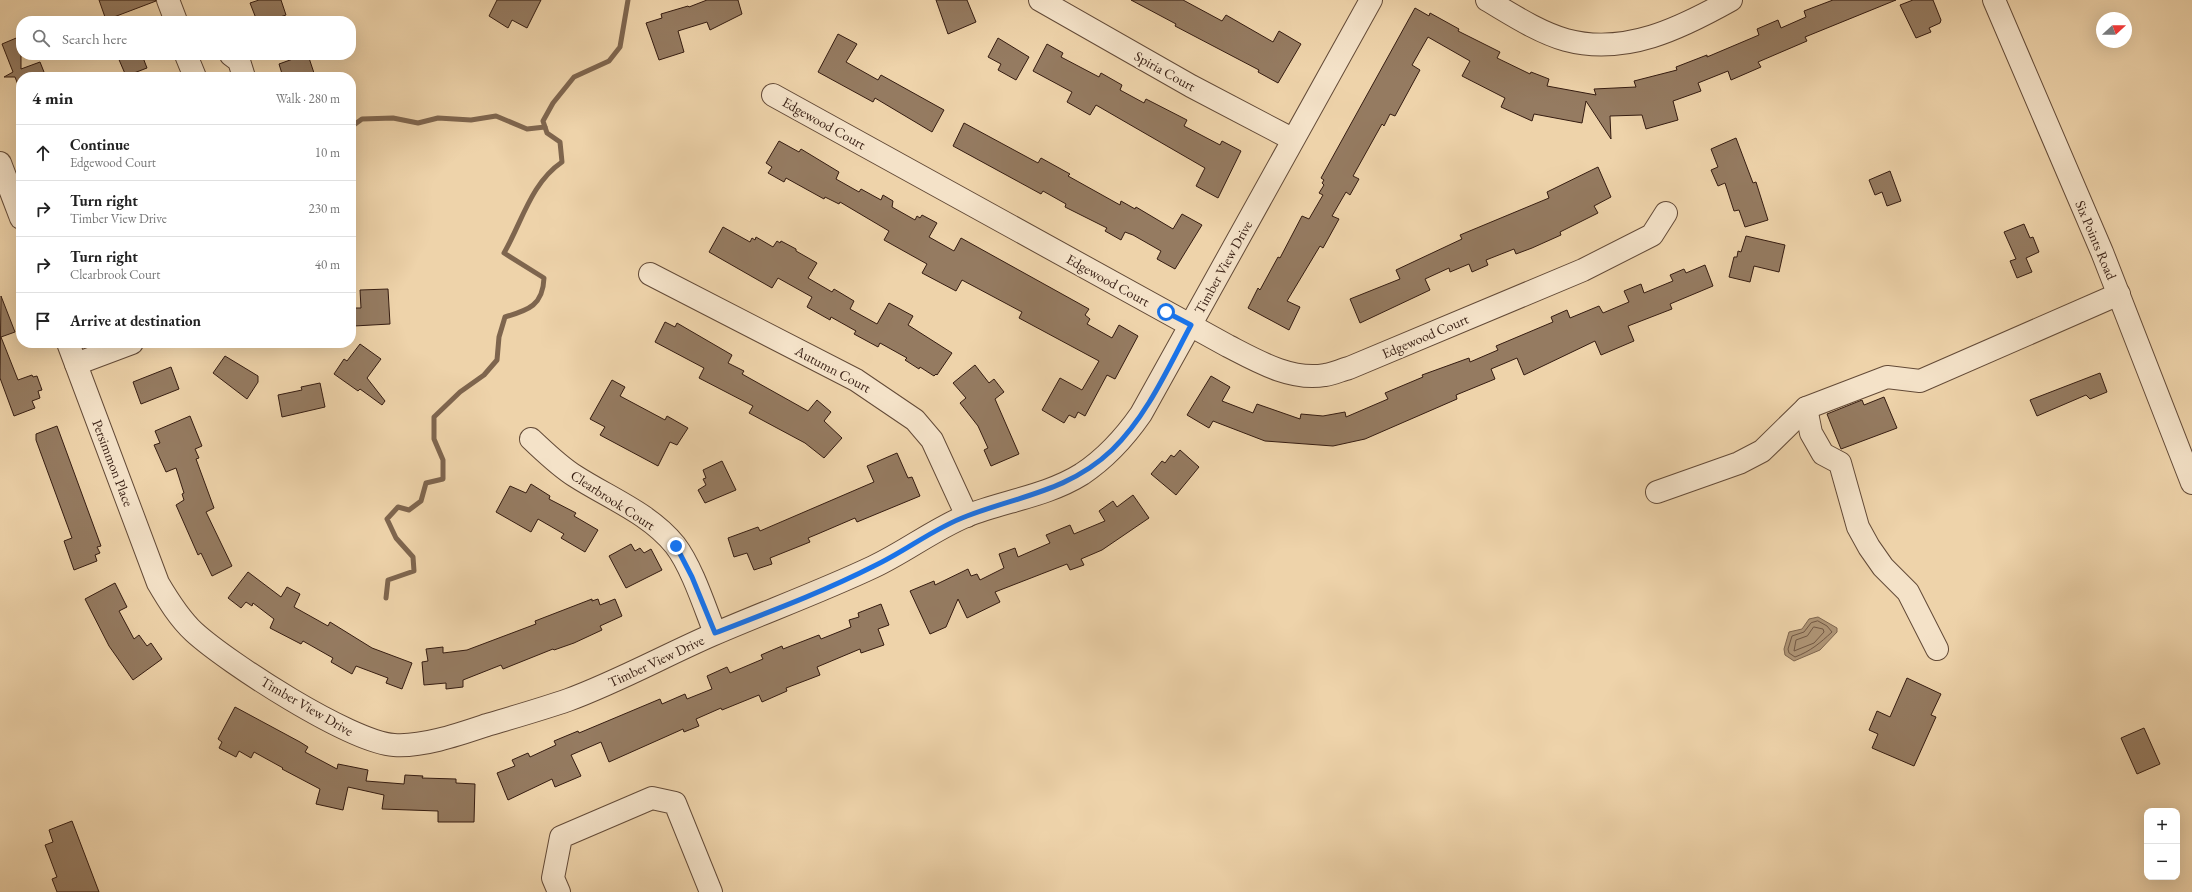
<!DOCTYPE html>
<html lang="en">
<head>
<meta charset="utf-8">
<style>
	body { margin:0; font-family:"EB Garamond",serif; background:#f6f6f6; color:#222 }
	.controls { position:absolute; right:12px; bottom:12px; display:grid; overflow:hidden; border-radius:8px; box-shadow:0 4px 16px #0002 }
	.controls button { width:36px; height:36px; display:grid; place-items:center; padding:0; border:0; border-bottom:1px solid #e0e0e0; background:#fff; color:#222; font:20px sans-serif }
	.compass { position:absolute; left:2096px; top:12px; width:36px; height:36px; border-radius:50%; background:#fff; box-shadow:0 4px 16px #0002; rotate:69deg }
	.stop { position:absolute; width:12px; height:12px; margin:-9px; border:3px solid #1a73e8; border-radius:50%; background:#fff }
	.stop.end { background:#1a73e8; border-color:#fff; box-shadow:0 1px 4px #0008 }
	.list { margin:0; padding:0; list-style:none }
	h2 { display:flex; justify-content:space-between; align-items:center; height:52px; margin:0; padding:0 16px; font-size:17px }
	h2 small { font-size:13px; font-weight:400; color:#767676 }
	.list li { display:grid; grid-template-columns:26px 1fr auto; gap:12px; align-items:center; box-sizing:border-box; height:56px; padding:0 16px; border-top:1px solid #e0e0e0 }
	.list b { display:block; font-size:15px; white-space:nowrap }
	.list p { margin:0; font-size:13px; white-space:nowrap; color:#767676 }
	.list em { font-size:13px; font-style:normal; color:#767676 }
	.icon { flex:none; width:22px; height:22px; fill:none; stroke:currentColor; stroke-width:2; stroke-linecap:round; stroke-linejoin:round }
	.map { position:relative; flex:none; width:2192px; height:892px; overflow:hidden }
	.search { position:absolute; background:#fff; box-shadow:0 4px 16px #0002; left:16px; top:16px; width:340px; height:44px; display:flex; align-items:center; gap:10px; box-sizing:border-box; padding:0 14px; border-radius:16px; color:#767676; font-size:15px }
	.panel { position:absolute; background:#fff; box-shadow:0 4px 16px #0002; left:16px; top:72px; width:340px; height:276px; border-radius:16px }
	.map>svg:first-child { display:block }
	.water { fill:#af9576; stroke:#7e654e }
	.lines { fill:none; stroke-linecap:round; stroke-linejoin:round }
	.shore { stroke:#725844; stroke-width:1 }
	.stream { stroke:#7e654e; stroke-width:5 }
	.building { fill:#957b61; stroke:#351c11 }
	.minor-casing { stroke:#634a37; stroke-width:24 }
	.minor { stroke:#f4e2c8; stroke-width:22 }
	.route { stroke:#1a73e8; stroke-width:5 }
	.labels { text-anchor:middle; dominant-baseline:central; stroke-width:4; stroke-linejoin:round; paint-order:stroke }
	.street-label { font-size:14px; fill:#351c11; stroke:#f4e2c8 }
</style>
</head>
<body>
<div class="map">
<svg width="2192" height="892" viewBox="0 0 2192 892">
	<rect width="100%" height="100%" fill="#eed3aa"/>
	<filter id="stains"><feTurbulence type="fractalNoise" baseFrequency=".005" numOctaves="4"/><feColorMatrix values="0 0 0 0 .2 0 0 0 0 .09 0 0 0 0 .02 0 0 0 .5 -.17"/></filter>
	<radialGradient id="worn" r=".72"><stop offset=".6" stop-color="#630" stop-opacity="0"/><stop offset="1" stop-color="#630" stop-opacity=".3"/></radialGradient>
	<polygon class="water" points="1818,617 1837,628 1837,632 1820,650 1794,661 1785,655 1784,649 1789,632 1802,629 1809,619"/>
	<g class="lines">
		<g class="shore">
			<path d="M1818 621 1827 626 1832 632C1820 643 1811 651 1795 657L1789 653 1788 649 1792 636 1804 632 1811 623Z"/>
			<polygon points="1814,627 1823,629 1824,632 1814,643 1794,651 1796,640 1807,636"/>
		</g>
		<g class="stream">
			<polyline points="351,127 362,119 393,118 418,123 438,118 471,120 496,116 527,129 545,127"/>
			<path d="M386 598 388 580 414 571 413 557 396 538 387 519 398 507 409 510 421 501 426 483 443 479V460L434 439V417L460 392 484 375 497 360 499 337 505 317C529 310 543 305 544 278L504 253C522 222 531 183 562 162L560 142 547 133 543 121 553 103 574 77 609 61 620 47 628 0"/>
		</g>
	</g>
	<g class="building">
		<polygon points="99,0 155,0 156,1 106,20"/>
		<polygon points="259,0 281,0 286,15 280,17 281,21 257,21 250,3"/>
		<polygon points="497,0 541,0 527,28 512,20 508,28 489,16"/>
		<polygon points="707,0 738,0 742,14 710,30 707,22 678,31 684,52 659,60 646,23 662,18 661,14 688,6 689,7"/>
		<polygon points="936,0 967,0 976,22 948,34"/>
		<polygon points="1131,0 1183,0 1222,21 1226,15 1273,42 1279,31 1301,44 1278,83 1258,72 1259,70 1175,26 1176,24"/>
		<polygon points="1833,0 1896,0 1805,37 1807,41 1758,62 1761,67 1731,80 1728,71 1698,83 1701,91 1673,101 1678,120 1646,129 1642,115 1610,116 1611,139 1586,101 1582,123 1534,114 1532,121 1501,107 1505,98 1462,76 1470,61 1428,37 1412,65 1420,70 1395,116 1390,114 1384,126 1382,124 1353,176 1359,179 1350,195 1346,192 1332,216 1339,219 1323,248 1320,246 1287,301 1300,307 1289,330 1248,308 1258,288 1260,290 1278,257 1280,258 1302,216 1309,219 1323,195 1319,193 1324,185 1322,183 1324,180 1321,178 1415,8 1429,16 1430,13 1459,29 1458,31 1500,52 1497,58 1530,74 1531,72 1549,79 1547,86 1596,95 1594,89 1636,87 1634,81 1677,70 1676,67 1707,55 1707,57 1759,35 1757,29 1778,20 1781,28 1806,17 1804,11"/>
		<polygon points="1913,0 1933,0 1941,20 1940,23 1929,28 1931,32 1916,38 1900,5"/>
		<polygon points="838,34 857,44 846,62 878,80 881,75 944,110 932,132 875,98 873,102 818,72"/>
		<polygon points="21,36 21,69 40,62 46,77 21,77 20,90 15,77 4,77 13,72 2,44"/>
		<polygon points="998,38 1029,57 1016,80 998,70 1001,64 988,57"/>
		<polygon points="1047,44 1063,53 1061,57 1099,77 1101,73 1122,85 1120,90 1144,103 1146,99 1187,120 1184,126 1220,145 1222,141 1241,151 1218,198 1196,186 1205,168 1096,105 1090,115 1067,102 1072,92 1033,71"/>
		<polygon points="117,55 142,55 147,68 126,76"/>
		<polygon points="304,55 308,55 314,73 310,74 311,77 283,77 279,64"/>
		<polygon points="964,123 1038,163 1041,158 1070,174 1068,176 1120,205 1121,201 1135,209 1136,207 1173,229 1182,214 1202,225 1175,269 1157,259 1161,251 1133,235 1125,232 1121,240 1105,231 1107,228 1065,207 1066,204 1043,191 1041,194 953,146"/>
		<polygon points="1736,138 1753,183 1756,182 1768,220 1745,227 1739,210 1734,211 1725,183 1718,186 1711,170 1718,167 1711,149"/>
		<polygon points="779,141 799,152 801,149 839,172 836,179 859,192 861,189 881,200 883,195 893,201 892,207 915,220 917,216 920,218 922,215 937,223 929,237 954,251 961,238 1089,309 1085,315 1090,319 1087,324 1112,338 1119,325 1138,336 1115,379 1107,375 1085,416 1078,412 1075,418 1069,415 1064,423 1042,410 1060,378 1082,390 1099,361 1019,318 1022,312 962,280 956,291 922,273 927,264 884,240 889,231 840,202 839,204 825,197 824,199 786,178 784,182 768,173 772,167 766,163"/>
		<polygon points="1598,167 1611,197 1594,206 1598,213 1560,232 1561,235 1532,248 1516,254 1514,249 1486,260 1488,265 1472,272 1469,264 1450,272 1449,268 1425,279 1430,290 1360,323 1350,299 1400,279 1396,270 1462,239 1460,235 1549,198 1547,192"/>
		<polygon points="1890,171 1901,201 1887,206 1882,192 1875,195 1869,180"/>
		<polygon points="2024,224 2030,238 2033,237 2039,252 2026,258 2032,272 2017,278 2010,261 2016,259 2004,232"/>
		<polygon points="723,227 750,242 752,238 755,240 756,237 773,247 777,241 780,243 781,241 796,249 796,251 817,263 808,278 832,292 834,289 854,301 850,309 877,324 889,303 913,316 908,325 952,353 937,375 936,374 934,376 920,367 919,369 905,360 907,358 880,343 878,347 854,334 856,331 831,317 830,320 807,307 812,297 778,278 772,288 709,252"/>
		<polygon points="1746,236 1785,245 1779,272 1754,266 1750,282 1729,277 1734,257 1737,257 1738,251 1741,252"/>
		<polygon points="1705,265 1713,286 1670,304 1672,309 1628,326 1634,341 1601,355 1595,341 1524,375 1517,358 1491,369 1495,379 1456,395 1457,399 1365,439 1333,446 1265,441 1213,421 1209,428 1187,415 1211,376 1230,387 1222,401 1253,413 1257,404 1300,419 1301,414 1323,416 1345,412 1346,417 1388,399 1385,393 1423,377 1422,375 1469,358 1470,362 1498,350 1496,346 1553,322 1551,317 1567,310 1570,318 1599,306 1603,313 1629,302 1624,291 1641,284 1644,293 1673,281 1670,275 1684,269 1686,273"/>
		<polygon points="388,289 390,324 354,326 353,308 361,308 360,290"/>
		<polygon points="1,296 15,332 1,337 18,380 32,375 33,377 37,376 42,390 38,391 40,398 32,401 35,408 14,416 0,378"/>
		<polygon points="665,322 675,327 677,323 732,355 728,363 744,371 742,374 808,411 817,400 831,412 824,421 842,438 824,458 805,443 749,413 753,406 699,378 704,368 655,342"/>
		<polygon points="360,344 381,359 367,378 385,401 382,405 360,389 358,391 334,374 344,359 347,361"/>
		<polygon points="225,356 258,376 258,382 247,399 213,373"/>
		<polygon points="975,365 989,383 994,379 1004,392 995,399 1019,454 991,466 984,450 988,448 978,426 960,403 966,398 953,383"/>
		<polygon points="171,367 179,389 141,404 133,382"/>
		<polygon points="2100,373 2107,392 2090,399 2086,395 2037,416 2030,400"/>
		<polygon points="612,380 625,387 620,396 665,420 667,416 688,428 677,445 670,442 658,466 600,435 605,427 590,419"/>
		<polygon points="320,383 325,407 282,417 278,395 302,390 301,387"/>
		<polygon points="1884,397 1897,428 1841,449 1827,414 1862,400 1864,405"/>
		<polygon points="190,416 202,446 195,449 199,458 196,459 214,508 206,512 232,566 212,576 201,553 198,555 176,505 184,500 182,494 184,493 176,468 166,472 154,445 160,443 155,431"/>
		<polygon points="57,426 101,546 97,547 100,553 95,555 97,561 74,570 64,541 72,538 36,440 36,434"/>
		<polygon points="1180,450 1199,467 1176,495 1151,474 1162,461 1165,463 1171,455 1174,457"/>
		<polygon points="897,453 908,478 912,477 920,496 857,522 855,518 820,533 808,538 810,542 770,558 772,564 754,570 747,553 734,557 728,538 758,527 760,531 874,482 867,466"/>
		<polygon points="722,461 736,490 705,503 698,490 706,485 703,479 706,478 703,470"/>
		<polygon points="531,484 550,496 549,499 576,513 574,516 598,530 585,552 561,538 564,534 538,519 531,532 496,512 510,486 526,493"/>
		<polygon points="1133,495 1149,518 1102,550 1081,559 1084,565 1070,570 1067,564 995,592 1000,602 967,618 958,599 946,627 930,634 910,591 934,581 935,585 968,569 971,576 977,574 980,580 1004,568 999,554 1015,548 1018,557 1050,543 1046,535 1070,525 1074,534 1105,521 1099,511 1113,501 1117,507"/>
		<polygon points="631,544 635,551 640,548 644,553 651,549 662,570 626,588 609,556"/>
		<polygon points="248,572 281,597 287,587 300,594 294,607 328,626 330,622 372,648 412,663 402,689 386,683 388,678 356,666 352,674 331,662 333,658 303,641 301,644 270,628 274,619 253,603 252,606 246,602 241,608 228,598"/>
		<polygon points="115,583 127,607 119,611 134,639 139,635 147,646 151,643 162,659 133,680 109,646 85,599"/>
		<polygon points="592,599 592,601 598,599 600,605 615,599 622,616 600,626 602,630 574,643 554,650 553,649 503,669 501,665 463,680 463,687 446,689 446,683 424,685 422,662 428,661 426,649 443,647 443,653 467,650 536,624 535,621"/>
		<polygon points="881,604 889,625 878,629 884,645 861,653 860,649 817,667 820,675 786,688 787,691 762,702 759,695 722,710 721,708 696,719 699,726 684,732 683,729 609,762 601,742 571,755 581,776 555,787 552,779 508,800 497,773 515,766 512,760 528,753 530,757 556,745 554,741 578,731 579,733 660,699 662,704 685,694 687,699 712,689 707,676 727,667 730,673 763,659 761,655 782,646 783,649 819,635 821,639 851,627 849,620 859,617 858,613"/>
		<polygon points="1907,678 1941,694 1931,715 1936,717 1914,766 1872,748 1878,734 1869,730 1877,711 1890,717"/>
		<polygon points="235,707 300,742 308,747 305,752 337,769 338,764 368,770 366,781 404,784 405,775 423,776 422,778 456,779 456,783 475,784 474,822 438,822 438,811 382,809 384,795 348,787 343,810 316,804 320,789 282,769 283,768 254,752 251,758 239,751 236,757 219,748 222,742 218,739"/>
		<polygon points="2144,728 2160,764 2137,774 2121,738"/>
		<polygon points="72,821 99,892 57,892 52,879 57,877 45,845 53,842 49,830"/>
	</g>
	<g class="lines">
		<g class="minor-casing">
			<g id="minor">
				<polyline points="168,0 176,21"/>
				<polyline points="1040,0 1191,86 1292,139"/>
				<path d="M1487 0C1511 14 1538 32 1566 40 1625 56 1681 28 1731 0"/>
				<polyline points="1994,0 2102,252 2192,483"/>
				<polyline points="186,55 195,77"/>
				<polyline points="231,55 239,61 244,77"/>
				<path d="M773 95 1228 346C1257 361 1291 381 1325 375 1333 374 1341 370 1349 368L1583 270 1652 235 1666 213"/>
				<polyline points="0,163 21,218"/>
				<polyline points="650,274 856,380 915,420 932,440 967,516"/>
				<path d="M68 343 158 583C168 600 179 618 194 632 228 663 350 742 394 745 423 747 460 734 487 725 514 717 542 709 568 700 617 682 664 656 712 635 765 612 820 592 873 567 905 552 933 530 966 516 1004 501 1047 496 1082 474 1106 458 1125 437 1141 414L1371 0"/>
				<polyline points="76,364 132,343"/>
				<polyline points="1806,408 1811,433 1823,454 1840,463 1858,527 1869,547 1883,567 1908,592 1937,649"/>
				<path d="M531 439C545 452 559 466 575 476 609 498 649 513 675 545 692 567 705 608 715 633"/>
				<polyline points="1657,492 1739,463 1762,451 1806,408 1887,377 1920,381 2119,294"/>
				<polyline points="559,892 553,878 561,837 652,798 675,803 711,892"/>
			</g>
		</g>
		<use href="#minor" class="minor"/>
	</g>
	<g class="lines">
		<path class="route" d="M676 546 692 577 715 633C769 612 823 592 874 566 906 551 934 528 967 516 1019 496 1069 491 1112 450 1147 416 1168 368 1191 325L1166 312"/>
	</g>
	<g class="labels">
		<g class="street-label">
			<text transform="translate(1165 71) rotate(29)">Spiria Court</text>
			<text transform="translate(824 123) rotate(29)">Edgewood Court</text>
			<text transform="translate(2096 240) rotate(67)">Six Points Road</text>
			<text transform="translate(1223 267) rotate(-61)">Timber View Drive</text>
			<text transform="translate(1108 280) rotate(29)">Edgewood Court</text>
			<text transform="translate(1425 336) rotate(-23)">Edgewood Court</text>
			<text transform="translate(833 369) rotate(28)">Autumn Court</text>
			<text transform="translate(113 463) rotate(69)">Persimmon Place</text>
			<text transform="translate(613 500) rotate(33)">Clearbrook Court</text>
			<text transform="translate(656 661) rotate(-25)">Timber View Drive</text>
			<text transform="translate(307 706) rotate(30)">Timber View Drive</text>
		</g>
	</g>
	<rect width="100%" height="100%" filter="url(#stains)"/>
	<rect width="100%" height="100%" fill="url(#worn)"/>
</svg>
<div class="controls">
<button>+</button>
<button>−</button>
</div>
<svg class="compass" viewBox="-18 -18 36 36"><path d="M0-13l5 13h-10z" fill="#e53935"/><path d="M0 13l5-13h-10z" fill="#767676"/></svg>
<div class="stop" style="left:1166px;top:312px"></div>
<div class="stop end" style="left:676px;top:546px"></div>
<div class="search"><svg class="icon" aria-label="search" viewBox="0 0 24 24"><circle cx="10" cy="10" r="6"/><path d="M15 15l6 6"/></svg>Search here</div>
<section class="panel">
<h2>4 min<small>Walk · 280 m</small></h2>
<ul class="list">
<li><svg class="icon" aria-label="ahead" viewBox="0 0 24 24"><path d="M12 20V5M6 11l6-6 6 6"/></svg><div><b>Continue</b><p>Edgewood Court</p></div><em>10 m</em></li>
<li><svg class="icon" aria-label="right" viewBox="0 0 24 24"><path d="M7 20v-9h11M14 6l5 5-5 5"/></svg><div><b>Turn right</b><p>Timber View Drive</p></div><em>230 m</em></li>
<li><svg class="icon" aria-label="right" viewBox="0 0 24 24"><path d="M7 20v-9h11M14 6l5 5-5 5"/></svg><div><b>Turn right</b><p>Clearbrook Court</p></div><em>40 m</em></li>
<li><svg class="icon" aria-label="arrive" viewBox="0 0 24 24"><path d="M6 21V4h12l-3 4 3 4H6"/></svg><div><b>Arrive at destination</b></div></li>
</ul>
</section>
</div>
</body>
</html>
